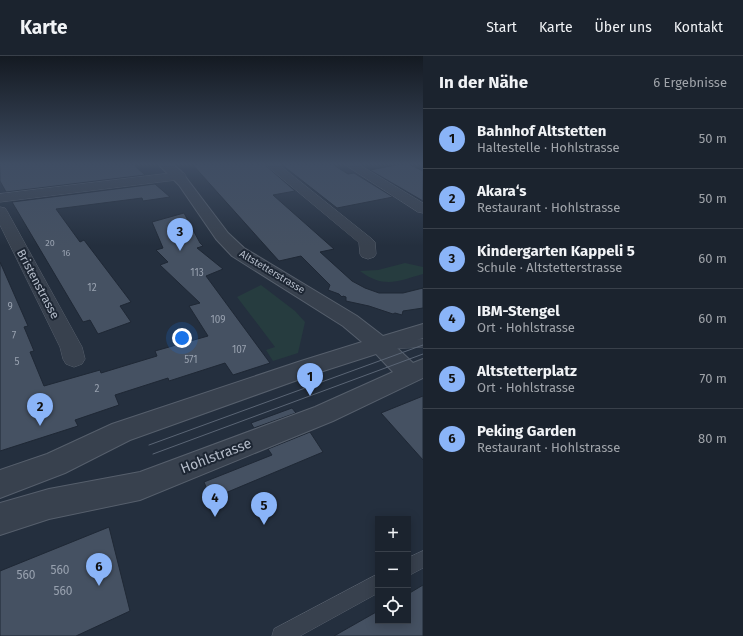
<!DOCTYPE html>
<html lang="de">
<head>
<meta charset="utf-8">
<style>
	body { margin:0; font-family:"Fira Sans",sans-serif; background:#242b36; color:#f1f3f6 }
	.controls { position:absolute; right:12px; bottom:12px; display:grid; overflow:hidden; border-radius:0px; box-shadow:0 2px 10px #0003 }
	.controls button { width:36px; height:36px; display:grid; place-items:center; padding:0; border:0; border-bottom:1px solid #39404a; background:#1b232e; color:#f1f3f6; font:20px sans-serif }
	.you { position:absolute; left:182px; top:282px; width:14px; height:14px; margin:-10px; border:3px solid #fff; border-radius:50%; background:#1a73e8; box-shadow:0 0 0 6px #1a73e833 }
	.badge { display:grid; place-items:center; width:26px; height:26px; border-radius:50%; background:#8ab4f8; color:#111; font-size:13px; font-weight:700 }
	.pin { position:absolute; translate:-50% -33px; filter:drop-shadow(0 1px 2px #0008) }
	.pin::after { content:''; position:absolute; top:21px; width:14px; height:12px; background:inherit; clip-path:polygon(0 0,100% 0,50% 100%) }
	.list { margin:0; padding:0; list-style:none }
	h2 { display:flex; justify-content:space-between; align-items:center; height:52px; margin:0; padding:0 16px; font-size:17px }
	h2 small { font-size:13px; font-weight:400; color:#a0a4aa }
	.list li { display:grid; grid-template-columns:26px 1fr auto; gap:12px; align-items:center; box-sizing:border-box; height:60px; padding:0 16px; border-top:1px solid #39404a }
	.list b { display:block; font-size:15px; white-space:nowrap }
	.list p { margin:0; font-size:13px; white-space:nowrap; color:#a0a4aa }
	.list em { font-size:13px; font-style:normal; color:#a0a4aa }
	.icon { flex:none; width:22px; height:22px; fill:none; stroke:currentColor; stroke-width:2; stroke-linecap:round; stroke-linejoin:round }
	.map { position:relative; flex:none; width:423px; height:580px; overflow:hidden }
	header { display:flex; align-items:center; gap:24px; box-sizing:border-box; height:56px; padding:0 20px; background:#1b232e; border-bottom:1px solid #39404a }
	header strong { font-size:19px }
	nav { display:flex; gap:22px; margin-inline-start:auto; font-size:14px }
	main { display:flex }
	aside { flex:1; background:#1b232e }
	.map>svg:first-child { display:block }
	.green { fill:#263c3f }
	.building { fill:#455162; stroke:#1f2835 }
	.lines { fill:none; stroke-linecap:round; stroke-linejoin:round }
	.service-casing { stroke:#565f6c; stroke-width:1 }
	.minor-casing { stroke:#565f6c; stroke-width:1 }
	.tertiary-casing { stroke:#565f6c; stroke-width:2 }
	.service { fill:#38414e; fill-rule:evenodd }
	.minor { fill:#38414e; fill-rule:evenodd }
	.tertiary { fill:#38414e; fill-rule:evenodd }
	.tram { stroke:#5a6575; stroke-width:1 }
	.labels { text-anchor:middle; dominant-baseline:central; stroke-width:4; stroke-linejoin:round; paint-order:stroke }
	.far-number-label { font-size:9px; fill:#98a1af }
	.far-street-label { font-size:10px; fill:#b4bcc9; stroke:#1d2633 }
	.number-label { font-size:10px; fill:#98a1af }
	.street-label { font-size:12px; fill:#b4bcc9; stroke:#1d2633 }
	.near-number-label { font-size:12px; fill:#98a1af }
	.near-street-label { font-size:14px; fill:#b4bcc9; stroke:#1d2633 }
</style>
</head>
<body>
<header>
<strong>Karte</strong>
<nav><a>Start</a><a>Karte</a><a>Über uns</a><a>Kontakt</a></nav>
</header>
<main>
<div class="map">
<svg width="423" height="580" viewBox="0 0 423 580">
	<rect width="100%" height="100%" fill="#242f3e"/>
	<g class="green">
		<path d="M405 207 423 211V218C398 225 384 233 360 215L378 214Z"/>
		<polygon points="261,229 295,255 305,266 298,297 273,305 266,294 275,291 237,241"/>
	</g>
	<g class="building">
		<polygon points="0,108 133,108 145,119 6,136 0,125"/>
		<polygon points="192,108 264,108 295,135 273,139 334,193 320,196 352,225 365,232 379,237 403,237 423,232 423,252 403,255 402,259 395,257 393,258 369,250 346,245 346,241 343,240 342,241 339,238 328,234 330,229 301,200 279,205"/>
		<polygon points="281,108 332,108 348,118 354,117 393,141 337,152"/>
		<polygon points="401,108 409,108 423,115 423,145 370,114"/>
		<polygon points="155,128 170,141 143,145 142,142 56,153 80,186 84,184 131,246 120,250 131,266 98,278 90,264 83,266 12,146"/>
		<polygon points="184,157 200,187 203,190 197,192 223,213 206,220 270,307 233,319 225,307 169,325 168,322 115,339 119,349 75,364 78,370 0,395 0,206 28,270 24,271 34,295 30,296 44,330 100,314 101,317 157,300 155,295 208,280 189,250 200,247 160,209 168,206 156,194 163,192 152,166"/>
		<polygon points="423,340 423,404 381,357"/>
		<polygon points="292,352 296,357 254,372 251,367"/>
		<polygon points="310,376 323,396 211,443 204,426 272,399 268,393"/>
		<polygon points="109,471 130,555 76,580 0,580 0,515"/>
		<polygon points="423,529 423,580 334,580 378,555 378,565 408,565 408,538"/>
	</g>
	<g class="lines">
		<g class="service-casing">
			<g id="service">
				<polygon points="423,283 423,291 390,293 386,292 385,289 386,286 390,285"/>
				<polygon points="423,495 423,512 408,520 408,502"/>
				<polygon points="378,518 378,537 300,580 272,580 274,573"/>
			</g>
		</g>
		<g class="minor-casing">
			<g id="minor">
				<polygon points="265,108 278,108 372,183 375,186 376,198 374,201 368,203 362,201 360,198 359,187"/>
				<polygon points="344,108 358,108 423,147 423,157 418,156"/>
				<polygon points="180,116 184,117 186,120 184,123 0,146 0,138"/>
				<polygon points="0,151 5,152 7,155 82,291 85,303 82,308 74,311 66,308 63,303 60,291 0,169"/>
			</g>
		</g>
		<g class="tertiary-casing">
			<polygon id="tertiary" points="158,108 172,108 181,115 228,177 244,192 357,260 383,280 423,268 423,282 396,291 413,307 423,303 423,322 333,365 140,444 49,463 0,479 0,447 49,433 140,416 315,351 393,316 376,298 317,317 130,384 65,417 0,442 0,414 47,398 112,368 301,305 362,286 343,270 232,200 216,183 179,129"/>
		</g>
		<use href="#service" class="service"/>
		<use href="#minor" class="minor"/>
		<use href="#tertiary" class="tertiary"/>
		<g class="tram">
			<polyline points="149,389 423,289"/>
			<polyline points="153,398 423,298"/>
		</g>
	</g>
	<linearGradient id="sky" x2="0" y2="1"><stop stop-color="#141a22"/><stop offset="0.57" stop-color="#3f4d63"/><stop offset="1" stop-color="#3f4d63" stop-opacity="0"/></linearGradient>
	<rect width="423" height="190" fill="url(#sky)"/>
	<g class="labels">
		<g class="far-number-label">
			<text x="50" y="187">20</text>
			<text x="66" y="197">16</text>
		</g>
		<g class="far-street-label">
			<text transform="translate(272 216) rotate(31)">Altstetterstrasse</text>
		</g>
		<g class="number-label">
			<text x="197" y="217">113</text>
			<text x="92" y="232">12</text>
			<text x="10" y="251">9</text>
			<text x="218" y="264">109</text>
			<text x="14" y="280">7</text>
			<text x="239" y="294">107</text>
			<text x="191" y="304">571</text>
			<text x="17" y="306">5</text>
			<text x="97" y="333">2</text>
		</g>
		<g class="street-label">
			<text transform="translate(38 228) rotate(62)">Bristenstrasse</text>
		</g>
		<g class="near-number-label">
			<text x="60" y="514">560</text>
			<text x="26" y="519">560</text>
			<text x="63" y="535">560</text>
		</g>
		<g class="near-street-label">
			<text transform="translate(216 400) rotate(-21)">Hohlstrasse</text>
		</g>
	</g>
</svg>
<div class="controls">
<button>+</button>
<button>−</button>
<button><svg class="icon" aria-label="locate" viewBox="0 0 24 24"><circle cx="12" cy="12" r="6"/><path d="M12 2v4M12 18v4M2 12h4M18 12h4"/></svg></button>
</div>
<div class="you"></div>
<div class="pin badge" style="left:310px;top:340px">1</div>
<div class="pin badge" style="left:40px;top:370px">2</div>
<div class="pin badge" style="left:180px;top:195px">3</div>
<div class="pin badge" style="left:215px;top:461px">4</div>
<div class="pin badge" style="left:264px;top:469px">5</div>
<div class="pin badge" style="left:99px;top:530px">6</div>
</div>
<aside>
<h2>In der Nähe<small>6 Ergebnisse</small></h2>
<ul class="list">
<li><span class="badge">1</span><div><b>Bahnhof Altstetten</b><p>Haltestelle · Hohlstrasse</p></div><em>50 m</em></li>
<li><span class="badge">2</span><div><b>Akara‘s</b><p>Restaurant · Hohlstrasse</p></div><em>50 m</em></li>
<li><span class="badge">3</span><div><b>Kindergarten Kappeli 5</b><p>Schule · Altstetterstrasse</p></div><em>60 m</em></li>
<li><span class="badge">4</span><div><b>IBM-Stengel</b><p>Ort · Hohlstrasse</p></div><em>60 m</em></li>
<li><span class="badge">5</span><div><b>Altstetterplatz</b><p>Ort · Hohlstrasse</p></div><em>70 m</em></li>
<li><span class="badge">6</span><div><b>Peking Garden</b><p>Restaurant · Hohlstrasse</p></div><em>80 m</em></li>
</ul>
</aside>
</main>
</body>
</html>
